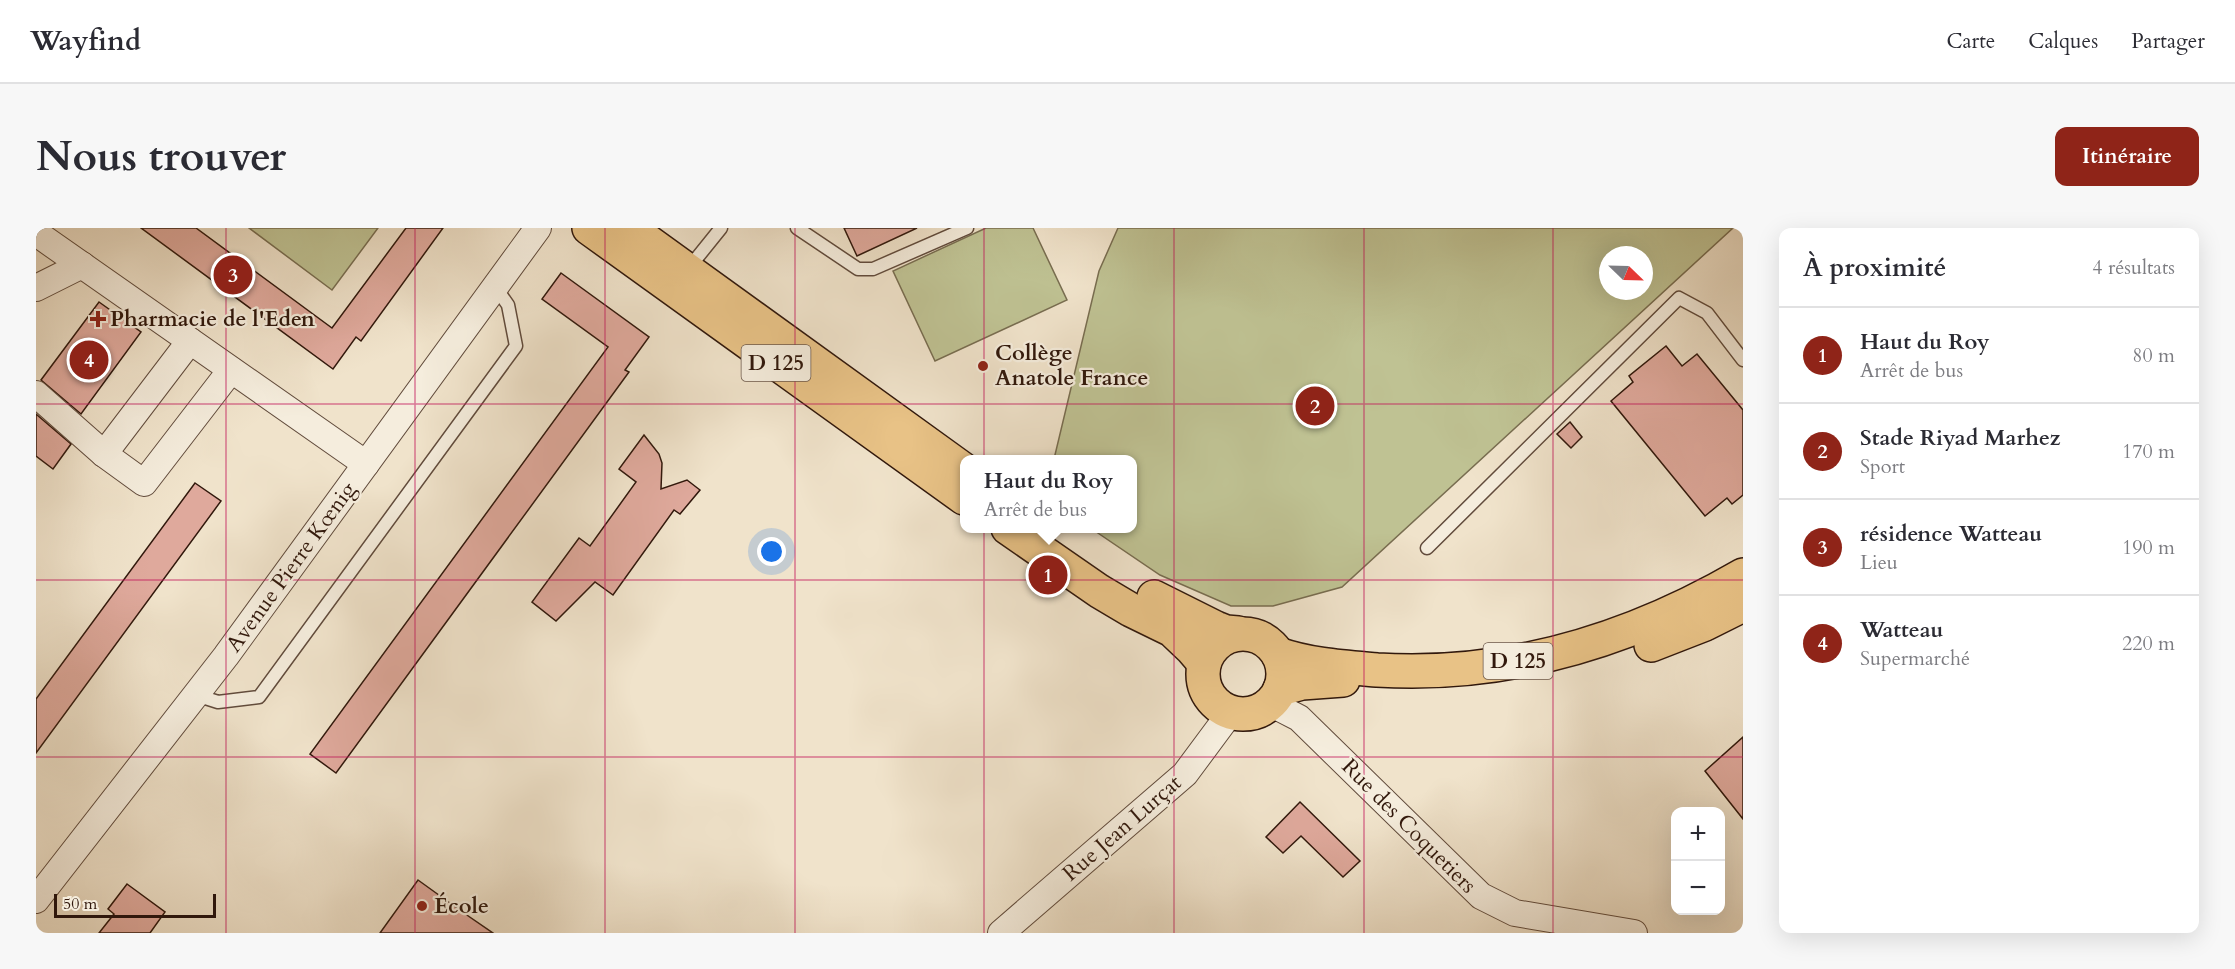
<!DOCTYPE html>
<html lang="fr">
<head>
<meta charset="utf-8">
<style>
	body { margin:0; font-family:Cardo,serif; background:#f7f7f7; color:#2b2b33 }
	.controls { position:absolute; right:18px; bottom:18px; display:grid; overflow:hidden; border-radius:12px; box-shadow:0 6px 24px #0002 }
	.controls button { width:54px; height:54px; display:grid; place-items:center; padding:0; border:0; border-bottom:2px solid #e1e1e2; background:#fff; color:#2b2b33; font:30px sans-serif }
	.compass { position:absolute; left:1563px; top:18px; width:54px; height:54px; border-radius:50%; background:#fff; box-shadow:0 6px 24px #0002; rotate:113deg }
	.scale { position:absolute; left:18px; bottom:15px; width:162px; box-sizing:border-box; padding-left:6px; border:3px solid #31180c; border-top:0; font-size:16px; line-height:21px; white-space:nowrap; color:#31180c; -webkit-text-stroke:4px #f5eddd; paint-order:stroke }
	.you { position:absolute; left:736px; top:324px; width:21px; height:21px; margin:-15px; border:4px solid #fff; border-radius:50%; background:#1a73e8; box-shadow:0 0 0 9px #1a73e833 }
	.badge { display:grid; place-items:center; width:39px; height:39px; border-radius:50%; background:#8f2418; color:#fff; font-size:20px; font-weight:700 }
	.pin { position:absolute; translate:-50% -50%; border:3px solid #fff; box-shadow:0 2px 6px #0006 }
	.popup { position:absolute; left:924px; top:227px; width:177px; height:78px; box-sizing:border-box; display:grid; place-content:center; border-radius:12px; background:#fff; filter:drop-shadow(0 2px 4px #0005); font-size:20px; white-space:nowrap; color:#7c7c81 }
	.popup b { font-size:22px; color:#2b2b33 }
	.popup::after { content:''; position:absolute; left:50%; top:100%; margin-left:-12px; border:12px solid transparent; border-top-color:#fff }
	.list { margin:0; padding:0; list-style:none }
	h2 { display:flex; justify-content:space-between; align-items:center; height:78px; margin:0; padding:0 24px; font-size:26px }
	h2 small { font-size:20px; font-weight:400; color:#7c7c81 }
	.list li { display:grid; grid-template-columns:39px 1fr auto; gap:18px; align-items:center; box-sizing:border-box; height:96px; padding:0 24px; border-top:2px solid #e1e1e2 }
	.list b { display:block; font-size:22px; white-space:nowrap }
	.list p { margin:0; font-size:20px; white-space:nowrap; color:#7c7c81 }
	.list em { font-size:20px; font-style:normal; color:#7c7c81 }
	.map { position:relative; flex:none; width:1707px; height:705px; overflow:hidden; border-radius:12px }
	header { display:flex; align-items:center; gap:36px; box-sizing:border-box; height:84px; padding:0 30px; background:#fff; border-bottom:2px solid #e1e1e2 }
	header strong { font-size:28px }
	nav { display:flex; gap:33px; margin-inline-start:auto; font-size:21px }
	.intro { display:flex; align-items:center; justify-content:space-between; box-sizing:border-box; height:144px; padding:0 36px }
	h1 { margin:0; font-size:42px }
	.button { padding:15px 27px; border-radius:12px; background:#8f2418; color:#fff; font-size:21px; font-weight:700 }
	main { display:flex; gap:36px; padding:0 36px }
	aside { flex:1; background:#fff; border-radius:12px; box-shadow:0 6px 24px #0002 }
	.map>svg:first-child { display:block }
	.green { fill:#bfc293; stroke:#786d50; stroke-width:1.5; fill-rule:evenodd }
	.building { fill:#dfa99c; stroke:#31180c; stroke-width:1.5 }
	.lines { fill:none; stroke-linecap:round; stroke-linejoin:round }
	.service-casing { stroke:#614b3c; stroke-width:15 }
	.minor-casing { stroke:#614b3c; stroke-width:28 }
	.primary-casing { stroke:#31180c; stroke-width:36 }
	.service { stroke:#f5eddd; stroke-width:12 }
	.minor { stroke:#f5eddd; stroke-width:26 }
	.primary { stroke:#e8c286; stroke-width:33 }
	.grid { fill:none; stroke:#c2185b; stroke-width:1.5; stroke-opacity:0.55 }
	.poi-dot { fill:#8f2418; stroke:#f5eddd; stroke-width:2 }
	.labels { text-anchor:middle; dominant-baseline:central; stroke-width:4.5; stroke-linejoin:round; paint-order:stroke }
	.shield { fill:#f5eddd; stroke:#6c584b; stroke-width:1.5 }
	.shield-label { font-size:21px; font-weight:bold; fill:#31180c }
	.poi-label { font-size:22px; font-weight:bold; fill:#31180c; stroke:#f5eddd; text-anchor:start }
	.street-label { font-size:22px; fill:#31180c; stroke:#f5eddd }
</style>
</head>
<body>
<header>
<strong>Wayfind</strong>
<nav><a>Carte</a><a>Calques</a><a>Partager</a></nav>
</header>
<div class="intro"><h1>Nous trouver</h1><a class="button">Itinéraire</a></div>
<main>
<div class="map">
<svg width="1707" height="705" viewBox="0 0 1707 705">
	<rect width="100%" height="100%" fill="#f0e3cb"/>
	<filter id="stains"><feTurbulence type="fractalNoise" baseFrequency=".00333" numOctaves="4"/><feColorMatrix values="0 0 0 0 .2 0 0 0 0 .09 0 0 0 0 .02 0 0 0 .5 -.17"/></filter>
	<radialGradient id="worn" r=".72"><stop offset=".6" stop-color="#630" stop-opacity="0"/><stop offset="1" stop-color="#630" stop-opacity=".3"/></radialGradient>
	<g class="green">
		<polygon points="213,0 342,0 296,62"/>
		<polygon points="950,0 997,0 1031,72 899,133 857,43"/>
		<path d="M1082 0H1697L1306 359 1237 378H1195L1124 347 1056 301 1096 300V232L1018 231 1063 43ZM1572 27H1608V63H1572Z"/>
	</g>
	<g class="building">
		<polygon points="105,0 160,0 296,100 370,0 407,0 325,113 320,109 297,141"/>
		<polygon points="808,0 881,0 821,28"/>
		<polygon points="525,45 613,109 589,142 593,144 300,545 274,526 572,119 506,71"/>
		<polygon points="63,74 105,104 45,186 5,152"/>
		<polygon points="1630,118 1646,138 1661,126 1707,182 1707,267 1696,276 1691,270 1669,288 1575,173 1597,154 1593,148"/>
		<polygon points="0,186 35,216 17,241 0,228"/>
		<polygon points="1534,194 1546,209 1535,220 1521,206"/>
		<polygon points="608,207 623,226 626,235 625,261 651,252 664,262 644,286 638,282 577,367 559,354 520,393 496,374 543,310 554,318 600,254 583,241"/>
		<polygon points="159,255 185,273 0,525 0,471"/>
		<polygon points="1707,509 1707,591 1669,543"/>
		<polygon points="1264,574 1324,633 1307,649 1265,608 1247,625 1230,609"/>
		<polygon points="382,652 425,683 457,705 344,705"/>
		<polygon points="91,656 129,684 114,705 63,705 78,686 72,681"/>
	</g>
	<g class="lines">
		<g class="service-casing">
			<g id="service">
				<polyline points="761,0 822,41 837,41 931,0"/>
				<polyline points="652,41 685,0"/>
				<polyline points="1391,320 1643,70 1671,85 1707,132"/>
				<polyline points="160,467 182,474 223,469 480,118 472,77 460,60"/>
			</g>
		</g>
		<g class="minor-casing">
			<g id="minor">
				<polyline points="0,5 330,236"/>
				<polyline points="0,60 46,37"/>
				<polyline points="0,166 68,226 108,255 195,142"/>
				<polyline points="68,226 154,113"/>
				<polyline points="1234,475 1263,490 1445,668 1479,685 1598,705"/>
				<polyline points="0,672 190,428 502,0"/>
				<polyline points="965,705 1149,546 1195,484"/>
			</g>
		</g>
		<g class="primary-casing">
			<g id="primary">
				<polyline points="553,0 928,270"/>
				<polyline points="593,0 928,242"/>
				<polyline points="972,300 1063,363 1095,382 1136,402 1156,421 1168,435"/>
				<polyline points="1118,369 1180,400 1190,404 1202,405"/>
				<circle cx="1207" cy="446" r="40"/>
				<polyline points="1615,417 1669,396 1707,377"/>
				<path d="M1242 426C1274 437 1307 439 1341 442 1471 450 1595 412 1707 347"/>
				<polyline points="1244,461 1266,455 1307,452"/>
			</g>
		</g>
		<use href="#service" class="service"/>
		<use href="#minor" class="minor"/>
		<use href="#primary" class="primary"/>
	</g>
	<path class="grid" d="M190 0V705M379 0V705M569 0V705M759 0V705M948 0V705M1138 0V705M1328 0V705M1517 0V705M0 176H1707M0 352H1707M0 529H1707"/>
	<g class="poi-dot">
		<path d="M59 82h6v6h6v6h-6v6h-6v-6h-6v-6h6z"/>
		<circle cx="947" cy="138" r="6"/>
		<circle cx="386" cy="678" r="6"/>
	</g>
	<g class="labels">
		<g class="shield">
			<rect x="705.5" y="117" width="69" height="36" rx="4.5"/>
			<rect x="1447.5" y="415" width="69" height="36" rx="4.5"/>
		</g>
		<g class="shield-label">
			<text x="740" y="135">D 125</text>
			<text x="1482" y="433">D 125</text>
		</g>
		<g class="poi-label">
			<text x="74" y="91">Pharmacie de l'Eden</text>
			<text x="959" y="125">Collège<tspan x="959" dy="25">Anatole France</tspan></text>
			<text x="398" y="678">École</text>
		</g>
		<g class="street-label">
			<text transform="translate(255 339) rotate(-54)">Avenue Pierre Kœnig</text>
			<text transform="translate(1373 598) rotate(45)">Rue des Coquetiers</text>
			<text transform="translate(1086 600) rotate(-41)">Rue Jean Lurçat</text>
		</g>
	</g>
	<rect width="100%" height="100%" filter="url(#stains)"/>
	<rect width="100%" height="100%" fill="url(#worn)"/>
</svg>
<div class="controls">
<button>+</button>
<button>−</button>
</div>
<svg class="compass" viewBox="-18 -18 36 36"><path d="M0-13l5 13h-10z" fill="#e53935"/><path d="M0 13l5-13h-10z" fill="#7c7c81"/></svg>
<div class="scale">50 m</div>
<div class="you"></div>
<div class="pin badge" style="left:1012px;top:347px">1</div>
<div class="popup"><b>Haut du Roy</b>Arrêt de bus</div>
<div class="pin badge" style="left:1279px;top:178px">2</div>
<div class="pin badge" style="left:197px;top:47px">3</div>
<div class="pin badge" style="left:53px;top:132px">4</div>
</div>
<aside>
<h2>À proximité<small>4 résultats</small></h2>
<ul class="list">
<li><span class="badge">1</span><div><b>Haut du Roy</b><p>Arrêt de bus</p></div><em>80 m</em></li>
<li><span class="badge">2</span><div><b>Stade Riyad Marhez</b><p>Sport</p></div><em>170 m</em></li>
<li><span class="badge">3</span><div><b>résidence Watteau</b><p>Lieu</p></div><em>190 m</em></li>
<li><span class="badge">4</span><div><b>Watteau</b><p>Supermarché</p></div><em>220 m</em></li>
</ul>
</aside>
</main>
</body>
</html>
